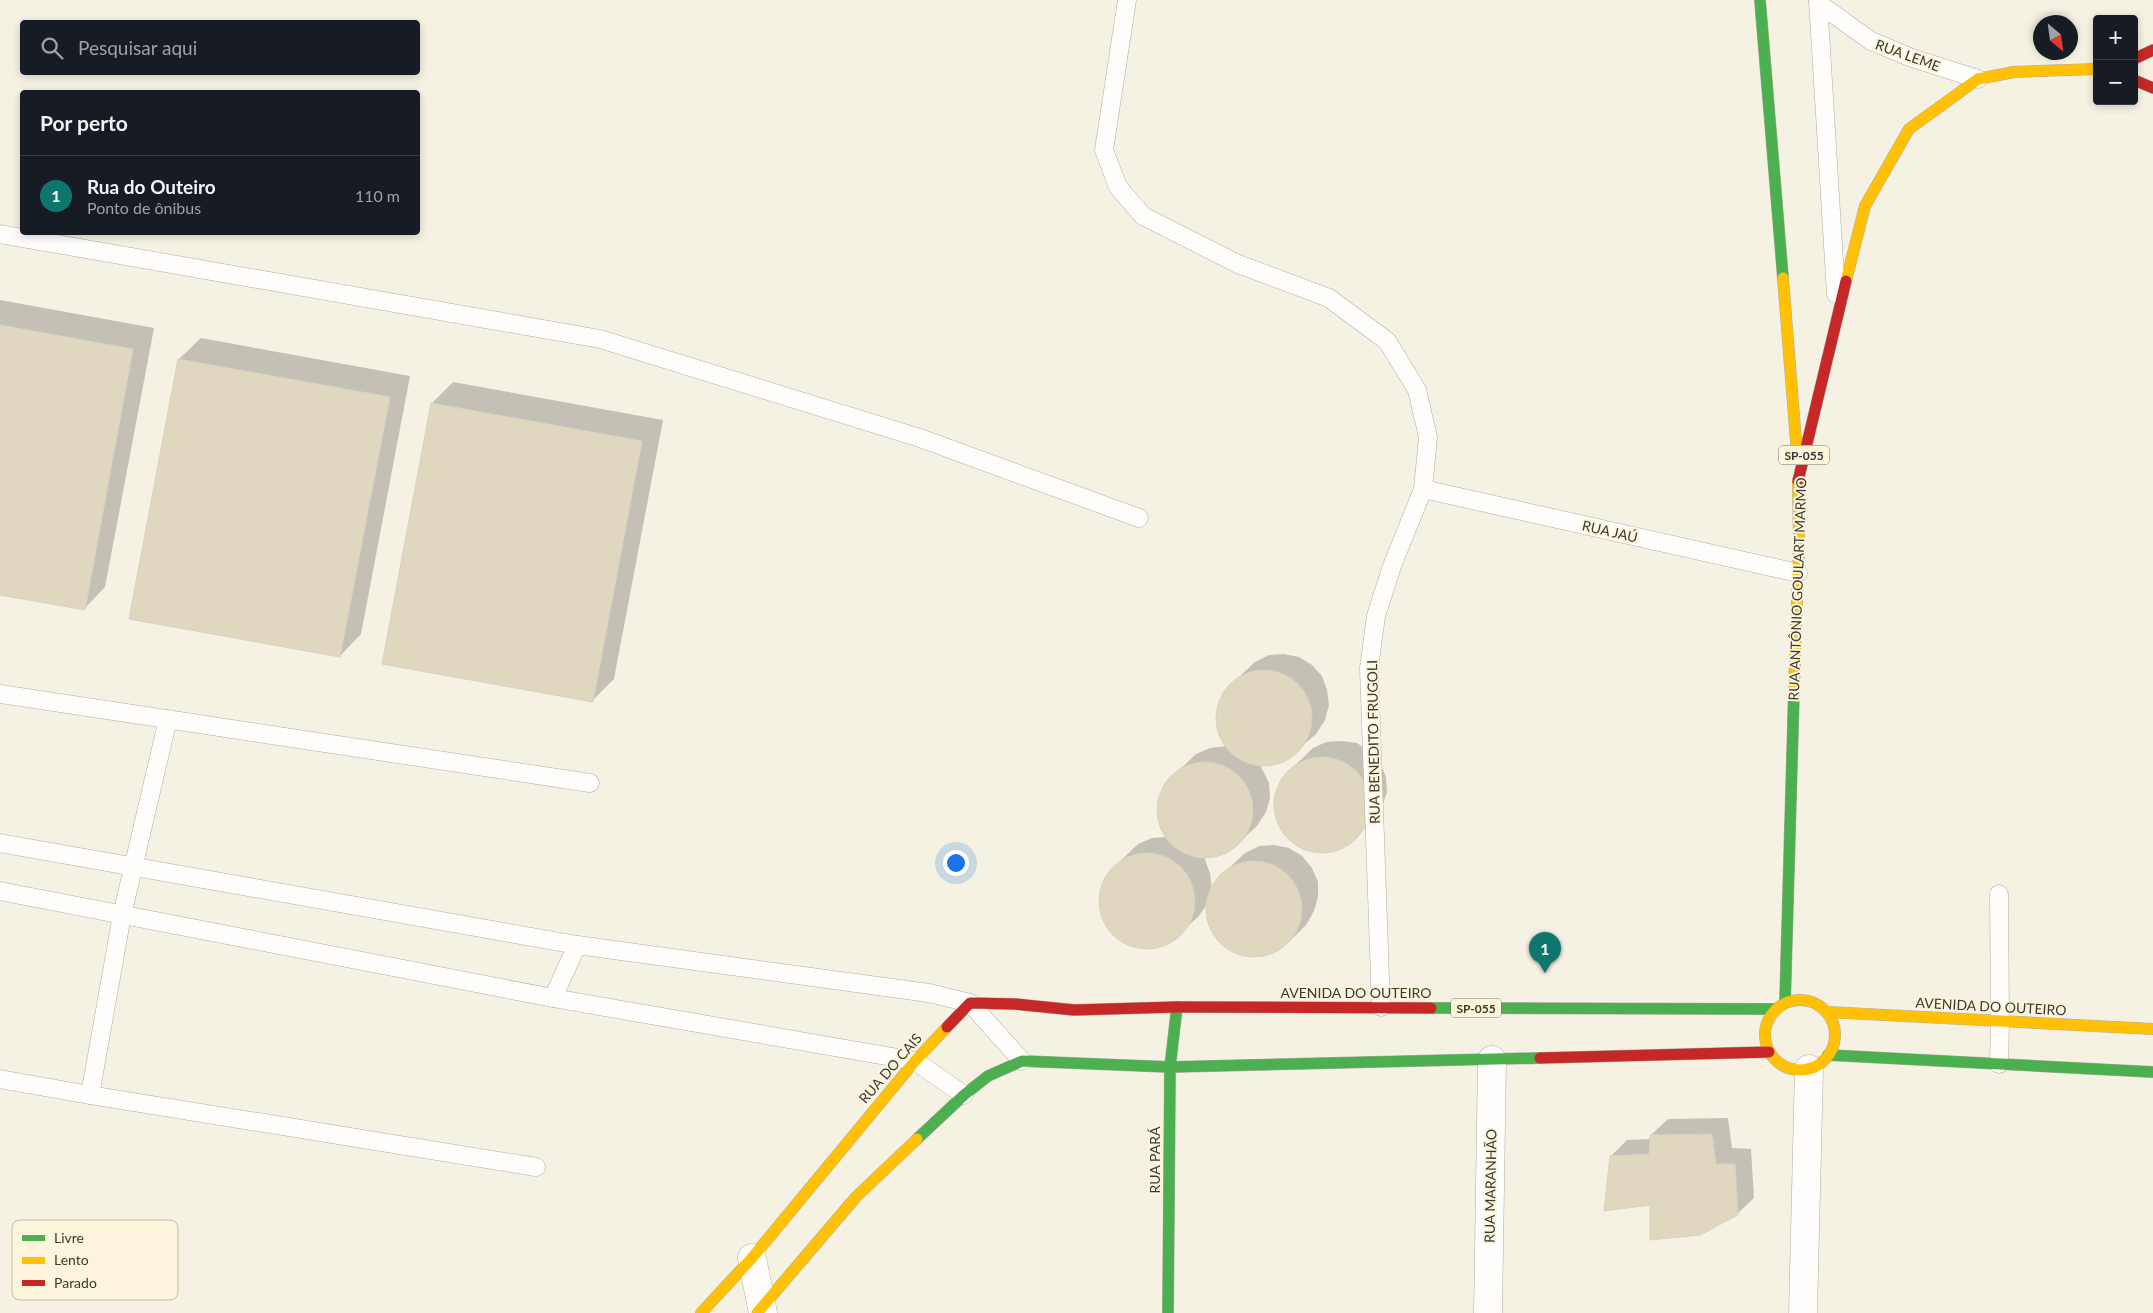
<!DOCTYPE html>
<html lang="pt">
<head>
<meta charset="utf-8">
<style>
	body { margin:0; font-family:Lato,sans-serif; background:#242831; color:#f1f3f6 }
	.controls { position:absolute; right:15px; top:15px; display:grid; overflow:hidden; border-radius:5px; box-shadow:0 2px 8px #0003 }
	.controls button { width:45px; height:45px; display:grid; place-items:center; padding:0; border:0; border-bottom:1px solid #363941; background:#171b24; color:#f1f3f6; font:25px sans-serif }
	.compass { position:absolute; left:2033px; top:15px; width:45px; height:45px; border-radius:50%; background:#171b24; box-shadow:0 2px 8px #0003; rotate:151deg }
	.you { position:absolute; left:955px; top:862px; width:18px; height:18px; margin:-12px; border:4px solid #fff; border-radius:50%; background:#1a73e8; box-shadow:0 0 0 8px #1a73e833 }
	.badge { display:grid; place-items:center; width:32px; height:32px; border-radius:50%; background:#0f766e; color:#fff; font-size:16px; font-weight:700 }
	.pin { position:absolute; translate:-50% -41px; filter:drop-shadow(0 1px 2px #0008) }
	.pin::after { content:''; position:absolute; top:26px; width:18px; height:15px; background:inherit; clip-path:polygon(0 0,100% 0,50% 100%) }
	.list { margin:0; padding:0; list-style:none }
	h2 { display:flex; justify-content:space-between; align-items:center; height:65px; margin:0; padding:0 20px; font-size:21px }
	h2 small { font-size:16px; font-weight:400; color:#9ea1a6 }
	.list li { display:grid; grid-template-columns:32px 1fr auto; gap:15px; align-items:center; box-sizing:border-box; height:80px; padding:0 20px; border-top:1px solid #363941 }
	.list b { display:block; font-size:19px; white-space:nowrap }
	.list p { margin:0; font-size:16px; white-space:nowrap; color:#9ea1a6 }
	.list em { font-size:16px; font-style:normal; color:#9ea1a6 }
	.icon { flex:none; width:28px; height:28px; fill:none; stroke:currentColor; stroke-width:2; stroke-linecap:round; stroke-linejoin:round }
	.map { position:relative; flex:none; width:2153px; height:1313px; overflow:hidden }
	.search { position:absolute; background:#171b24; box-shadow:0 2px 8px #0003; left:20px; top:20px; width:400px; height:55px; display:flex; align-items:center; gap:12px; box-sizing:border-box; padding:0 18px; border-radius:5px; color:#9ea1a6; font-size:19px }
	.panel { position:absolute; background:#171b24; box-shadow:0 2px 8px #0003; left:20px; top:90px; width:400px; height:145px; border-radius:5px }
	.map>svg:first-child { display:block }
	.shadow { fill:#0003 }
	.building { fill:#e0d8be; stroke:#d5d2c7 }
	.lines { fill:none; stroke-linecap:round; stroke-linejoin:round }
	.lane-casing { stroke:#b0ada2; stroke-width:19 }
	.street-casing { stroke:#b0ada2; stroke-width:29 }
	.fast-casing { stroke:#b0ada2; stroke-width:12 }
	.slow-casing { stroke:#b0ada2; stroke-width:12 }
	.jam-casing { stroke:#b0ada2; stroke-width:12 }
	.lane { stroke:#fefdfb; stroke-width:18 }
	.street { stroke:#fefdfb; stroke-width:28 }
	.fast { stroke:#4caf50; stroke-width:11 }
	.slow { stroke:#ffc107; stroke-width:11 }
	.jam { stroke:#c62828; stroke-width:11 }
	.labels { text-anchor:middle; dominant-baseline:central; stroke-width:4; stroke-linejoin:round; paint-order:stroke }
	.shield { fill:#fcf5dc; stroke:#757163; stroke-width:1 }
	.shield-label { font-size:12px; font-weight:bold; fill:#3b392f }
	.street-label { font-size:14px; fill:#3b392f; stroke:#fcf5dc }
	.key { fill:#fcf5dc; stroke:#c2bda8; stroke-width:1 }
	.key-label { font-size:14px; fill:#3b392f }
</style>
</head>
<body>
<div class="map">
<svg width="2153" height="1313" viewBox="0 0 2153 1313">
	<rect width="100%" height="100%" fill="#f5f1e3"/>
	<g class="shadow">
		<polygon points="0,300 154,328 105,587 84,609 0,593"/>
		<polygon points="201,338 410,376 361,634 340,656 179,359"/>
		<polygon points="453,382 663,420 614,679 593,700 432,403"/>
		<polygon points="1284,654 1299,657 1312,665 1322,676 1327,690 1329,705 1325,720 1316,734 1286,760 1270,765 1260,765 1269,783 1270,798 1266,812 1257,826 1227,853 1212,857 1204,857 1210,873 1212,890 1216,880 1245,853 1259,846 1274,845 1289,848 1302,856 1312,868 1318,882 1318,897 1314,911 1306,925 1289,942 1276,952 1261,957 1244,956 1230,950 1217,940 1209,926 1207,910 1208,903 1198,917 1168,943 1153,948 1137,948 1122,942 1110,931 1102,918 1099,902 1102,886 1109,872 1138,844 1152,838 1166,837 1161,827 1158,811 1160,796 1168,781 1196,754 1210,748 1226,746 1219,735 1216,719 1219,703 1226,689 1255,662 1269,655"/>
		<polygon points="1342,741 1357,743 1370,752 1380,763 1386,777 1387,792 1382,807 1373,820 1356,837 1344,847 1328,852 1312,851 1297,846 1285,835 1277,821 1274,806 1277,790 1284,776 1313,748 1326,742"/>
		<polygon points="1728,1118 1732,1148 1751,1149 1754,1198 1737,1214 1651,1203 1611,1156 1627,1140 1651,1139 1651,1135 1668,1119"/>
	</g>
	<g class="building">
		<polygon points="0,325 133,349 85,610 0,595"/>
		<polygon points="178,359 390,397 340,657 129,619"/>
		<polygon points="431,403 642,441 593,702 382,664"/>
		<circle cx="1264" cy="718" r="48"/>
		<circle cx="1322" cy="805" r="48"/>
		<circle cx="1205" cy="810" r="48"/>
		<circle cx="1147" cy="901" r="48"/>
		<circle cx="1254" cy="909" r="48"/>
		<polygon points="1712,1134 1716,1164 1735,1164 1738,1215 1700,1235 1650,1240 1650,1205 1604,1211 1610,1156 1649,1154 1650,1135"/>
	</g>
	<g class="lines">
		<g class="lane-casing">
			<g id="lane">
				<polyline points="1127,0 1104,150 1118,187 1143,216 1238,264 1329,298 1387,341 1417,390 1428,437 1423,489 1392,566 1376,616 1369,668 1381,1007"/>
				<polyline points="1818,0 1836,294"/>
				<polyline points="1818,3 1871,41 1912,58 1978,79"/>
				<polyline points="0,234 600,339 920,438 1139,518"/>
				<polyline points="1423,489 1798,573"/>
				<polyline points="0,694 590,783"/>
				<polyline points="0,843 577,945 929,993 970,1003 1022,1061"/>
				<polyline points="0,891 553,998 915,1061 964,1095"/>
				<polyline points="1999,894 2000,1022 1999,1064"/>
				<polyline points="553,998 577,945"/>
				<polyline points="0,1079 90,1095 536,1167"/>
				<polyline points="90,1095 122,915 168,719"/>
			</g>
		</g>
		<g class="street-casing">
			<g id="street">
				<polyline points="752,1258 763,1313"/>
				<polyline points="1488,1313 1492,1060"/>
				<polyline points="1803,1313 1809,1069"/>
			</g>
		</g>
		<g class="fast-casing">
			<g id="fast">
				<polyline points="1760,0 1783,278"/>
				<polyline points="1785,1003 1794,690"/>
				<polyline points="1431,1008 1775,1009"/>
				<polyline points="1828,1055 2153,1072"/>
				<polyline points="1170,1067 1540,1058"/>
				<polyline points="917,1139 964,1095 988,1076 1022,1061 1170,1067"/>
				<polyline points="1168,1313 1170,1067 1177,1007"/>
			</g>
		</g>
		<g class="slow-casing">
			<g id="slow">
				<polyline points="1783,278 1797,454"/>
				<polyline points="1846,281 1865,206 1909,129 1978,79 2014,72 2097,69"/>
				<polyline points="1794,690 1799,542 1798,481"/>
				<circle cx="1800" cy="1035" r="35"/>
				<polyline points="1827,1012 2153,1029"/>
				<polyline points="701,1313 752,1258 915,1061 947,1027"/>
				<polyline points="757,1313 856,1197 917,1139"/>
			</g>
		</g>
		<g class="jam-casing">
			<g id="jam">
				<polyline points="2134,59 2153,50"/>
				<polyline points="2134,80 2153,88"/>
				<polyline points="1798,481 1846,281"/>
				<polyline points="1177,1007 1431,1008"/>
				<polyline points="947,1027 970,1003 1015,1004 1074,1010 1176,1007"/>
				<polyline points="1540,1058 1769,1052"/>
			</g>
		</g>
		<use href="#lane" class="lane"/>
		<use href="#street" class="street"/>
		<use href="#fast" class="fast"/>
		<use href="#slow" class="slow"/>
		<use href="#jam" class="jam"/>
	</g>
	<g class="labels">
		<g class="shield">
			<rect x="1779" y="445.5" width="50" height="19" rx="4"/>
			<rect x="1451" y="998.5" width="50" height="19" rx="4"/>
		</g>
		<g class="shield-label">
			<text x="1804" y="455">SP-055</text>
			<text x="1476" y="1008">SP-055</text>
		</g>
		<g class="street-label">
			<text transform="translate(1908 55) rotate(20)">RUA LEME</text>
			<text transform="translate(1610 531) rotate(13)">RUA JAÚ</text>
			<text transform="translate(1797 589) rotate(-88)">RUA ANTÔNIO GOULART MARMO</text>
			<text transform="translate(1373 742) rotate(-91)">RUA BENEDITO FRUGOLI</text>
			<text x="1356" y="992">AVENIDA DO OUTEIRO</text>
			<text transform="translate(1991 1006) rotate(3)">AVENIDA DO OUTEIRO</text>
			<text transform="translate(890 1068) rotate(-49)">RUA DO CAIS</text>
			<text transform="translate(1154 1160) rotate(-90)">RUA PARÁ</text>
			<text transform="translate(1490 1186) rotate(-89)">RUA MARANHÃO</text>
		</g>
	</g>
	<rect x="12" y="1220" width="166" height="80" rx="8" class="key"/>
	<rect x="22" y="1235" width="23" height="6" fill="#4caf50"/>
	<rect x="22" y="1257" width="23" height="7" fill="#ffc107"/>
	<rect x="22" y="1280" width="23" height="6" fill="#c62828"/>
	<g class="key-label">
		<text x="54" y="1243">Livre</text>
		<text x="54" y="1265">Lento</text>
		<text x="54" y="1288">Parado</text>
	</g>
</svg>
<div class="controls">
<button>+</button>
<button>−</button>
</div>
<svg class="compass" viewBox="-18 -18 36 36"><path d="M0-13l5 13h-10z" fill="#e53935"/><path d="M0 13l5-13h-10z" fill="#9ea1a6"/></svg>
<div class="you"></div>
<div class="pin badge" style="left:1545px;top:973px">1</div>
<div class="search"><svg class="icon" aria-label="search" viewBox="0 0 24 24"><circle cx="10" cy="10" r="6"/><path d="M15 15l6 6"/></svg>Pesquisar aqui</div>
<section class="panel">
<h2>Por perto<small></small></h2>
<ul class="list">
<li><span class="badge">1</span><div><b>Rua do Outeiro</b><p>Ponto de ônibus</p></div><em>110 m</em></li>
</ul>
</section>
</div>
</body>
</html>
